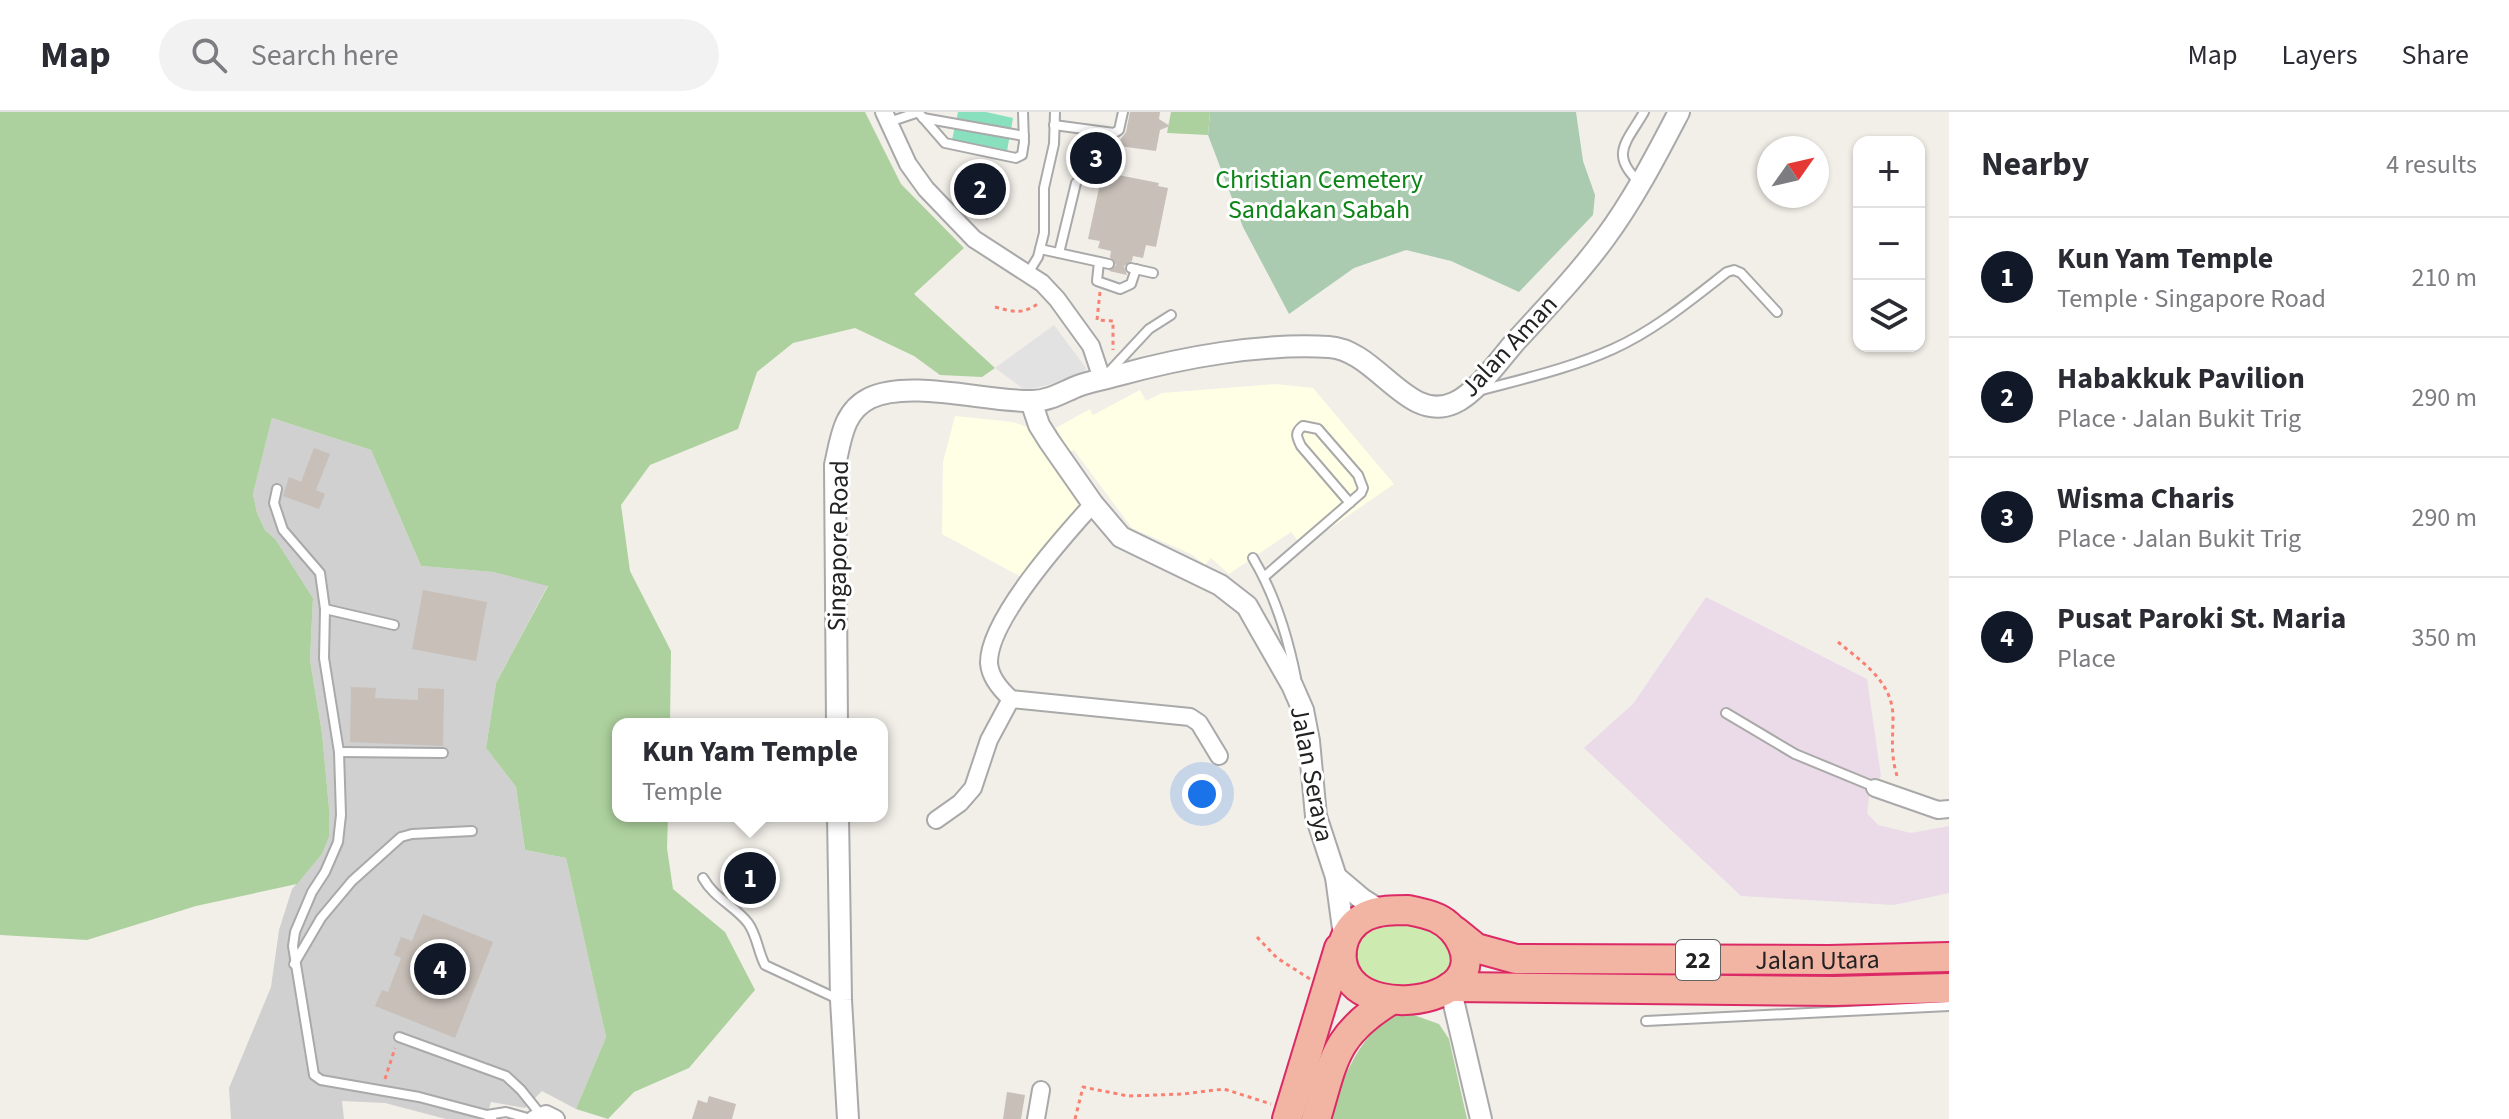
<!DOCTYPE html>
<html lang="en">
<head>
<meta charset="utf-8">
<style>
	body { margin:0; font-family:"Source Sans 3",sans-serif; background:#f2f2f3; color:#2b2b33 }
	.controls { position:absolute; right:24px; top:24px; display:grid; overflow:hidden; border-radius:16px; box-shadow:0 2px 6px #0004 }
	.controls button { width:72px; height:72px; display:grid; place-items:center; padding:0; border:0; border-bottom:2px solid #e1e1e2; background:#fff; color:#2b2b33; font:40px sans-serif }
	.compass { position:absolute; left:1757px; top:24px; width:72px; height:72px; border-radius:50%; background:#fff; box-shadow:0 2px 6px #0004; rotate:56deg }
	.you { position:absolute; left:1202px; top:682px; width:28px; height:28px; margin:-20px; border:6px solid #fff; border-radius:50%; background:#1a73e8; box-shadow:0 0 0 12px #1a73e833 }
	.badge { display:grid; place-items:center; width:52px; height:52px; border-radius:50%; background:#111827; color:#fff; font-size:26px; font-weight:700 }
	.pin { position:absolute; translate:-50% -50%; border:4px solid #fff; box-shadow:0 2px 8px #0006 }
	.popup { position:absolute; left:612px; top:606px; width:276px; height:104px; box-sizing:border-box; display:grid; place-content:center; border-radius:16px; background:#fff; filter:drop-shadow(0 2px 6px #0005); font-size:26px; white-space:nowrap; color:#7c7c81 }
	.popup b { font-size:30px; color:#2b2b33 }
	.popup::after { content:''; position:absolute; left:50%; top:100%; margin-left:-16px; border:16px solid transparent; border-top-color:#fff }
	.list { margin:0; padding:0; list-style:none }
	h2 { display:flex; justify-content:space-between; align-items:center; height:104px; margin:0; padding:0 32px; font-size:34px }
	h2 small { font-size:26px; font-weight:400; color:#7c7c81 }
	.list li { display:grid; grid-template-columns:52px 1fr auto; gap:24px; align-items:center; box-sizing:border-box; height:120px; padding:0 32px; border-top:2px solid #e1e1e2 }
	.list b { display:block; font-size:30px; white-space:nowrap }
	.list p { margin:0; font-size:26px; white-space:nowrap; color:#7c7c81 }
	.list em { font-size:26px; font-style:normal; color:#7c7c81 }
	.icon { flex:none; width:44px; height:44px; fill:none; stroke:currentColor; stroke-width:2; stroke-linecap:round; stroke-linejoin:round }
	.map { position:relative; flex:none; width:1949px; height:1007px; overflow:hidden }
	header { display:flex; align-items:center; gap:48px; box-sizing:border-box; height:112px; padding:0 40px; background:#fff; border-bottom:2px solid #e1e1e2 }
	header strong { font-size:38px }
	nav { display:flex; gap:44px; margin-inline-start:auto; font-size:28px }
	.search { width:560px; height:72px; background:#f2f2f3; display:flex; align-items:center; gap:20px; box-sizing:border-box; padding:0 28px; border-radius:44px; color:#7c7c81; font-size:30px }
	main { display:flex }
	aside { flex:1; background:#fff }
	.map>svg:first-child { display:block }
	.industrial { fill:#ebdbe8 }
	.education { fill:#ffffe5 }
	.religious { fill:#d0d0d0 }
	.grass { fill:#cdebb0 }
	.forest { fill:#add19e }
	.cemetery { fill:#aacbaf }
	.pitch { fill:#88e0be }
	.parking { fill:#e2e2e2 }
	.building { fill:#c7bfb8 }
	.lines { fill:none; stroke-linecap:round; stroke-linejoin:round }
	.service-casing { stroke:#a9a9a9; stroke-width:12 }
	.minor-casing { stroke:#a9a9a9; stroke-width:20 }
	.tertiary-casing { stroke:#a9a9a9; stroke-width:24 }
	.trunk-casing { stroke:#dc2a67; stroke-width:32 }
	.path { stroke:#fa8072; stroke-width:3; stroke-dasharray:4 4; stroke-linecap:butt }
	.service { stroke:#fff; stroke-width:8 }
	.minor { stroke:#fff; stroke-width:16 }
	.tertiary { stroke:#fff; stroke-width:20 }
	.trunk { stroke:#f2b4a3; stroke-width:28 }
	.labels { text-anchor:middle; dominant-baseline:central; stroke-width:6; stroke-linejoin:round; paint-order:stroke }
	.shield { fill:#fff; stroke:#646464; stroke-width:2 }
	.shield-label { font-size:24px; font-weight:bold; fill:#222 }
	.park-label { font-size:26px; fill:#0c8416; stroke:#fff }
	.street-label { font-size:26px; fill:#222; stroke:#fff }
</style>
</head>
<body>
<header>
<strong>Map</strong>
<div class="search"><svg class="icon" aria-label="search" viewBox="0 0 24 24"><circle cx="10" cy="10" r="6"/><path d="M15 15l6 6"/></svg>Search here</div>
<nav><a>Map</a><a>Layers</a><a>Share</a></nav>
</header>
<main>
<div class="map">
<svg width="1949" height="1007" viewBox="0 0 1949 1007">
	<rect width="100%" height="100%" fill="#f2efe9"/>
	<polygon class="industrial" points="1706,485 1867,567 1881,664 1869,686 1867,701 1878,713 1911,721 1949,714 1949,781 1894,793 1741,784 1584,636 1633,592"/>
	<g class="education">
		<polygon points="1275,272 1313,276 1394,372 1303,435 1291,420 1229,462 1211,446 1205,453 1193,443 1132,416 1074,338 1069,340 1056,316 1090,297 1093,303 1140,278 1146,289 1162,281"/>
		<polygon points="955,304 1013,310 1032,317 1080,382 1080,392 1025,467 942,422 943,350"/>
	</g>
	<polygon class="religious" points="272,306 371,338 421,454 493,460 548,473 496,571 486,636 516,675 525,738 566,746 606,925 576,997 542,979 525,996 491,990 486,1007 446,1007 385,991 342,989 344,1007 231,1007 229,976 271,875 279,818 292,777 322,742 329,696 322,621 310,548 313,486 276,428 265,418 257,401 253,382"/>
	<path class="grass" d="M1423 809 1453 828 1451 855C1432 876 1392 882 1367 866 1362 863 1357 857 1353 853L1355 825 1373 812Z"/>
	<g class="forest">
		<polygon points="0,0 865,0 901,72 964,136 914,182 995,256 982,265 940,263 914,244 855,216 793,231 757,260 738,317 650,353 621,393 630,459 671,539 670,612 618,612 618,704 668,704 667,736 673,777 725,820 755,878 689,956 634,980 608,1007 576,997 606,925 566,746 525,738 516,675 486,636 496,571 548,474 493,460 421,454 371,338 272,306 253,382 257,401 265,418 276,428 313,486 310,548 322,621 329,696 329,724 322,742 297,772 196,794 87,828 0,823"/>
		<polygon points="1171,0 1210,0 1208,23 1167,21"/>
		<path d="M1408 901 1439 912 1449 927 1467 1007H1329C1339 975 1359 923 1390 906 1395 903 1403 903 1408 901Z"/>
	</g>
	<polygon class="cemetery" points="1210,0 1576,0 1583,49 1595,83 1593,103 1519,180 1451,149 1406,138 1354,156 1289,202 1243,115 1208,23"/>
	<polygon class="pitch" points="958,0 986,0 1013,6 1007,39 952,28"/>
	<polygon class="parking" points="1054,213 1086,256 1083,265 1025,278 995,256"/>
	<g class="building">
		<polygon points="1130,0 1160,0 1159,7 1170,14 1160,18 1156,39 1119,34 1113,62 1159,71 1158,74 1168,76 1156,135 1146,133 1143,146 1133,144 1132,149 1124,154 1127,163 1109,159 1116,153 1110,145 1111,139 1098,136 1100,129 1088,127 1102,62 1074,56 1080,28 1094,31 1095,26 1118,31 1126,20"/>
		<polygon points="984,53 995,57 1000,72 987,108 964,90 960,70 966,61"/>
		<polygon points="314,336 330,342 316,378 325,382 319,397 283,384 289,365 301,370"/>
		<polygon points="423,478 487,490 476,549 412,537"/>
		<polygon points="351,575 376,576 375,586 418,588 418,576 444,577 443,634 350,630"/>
		<polygon points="423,802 493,830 455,926 375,894 382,878 388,880 401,846 394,843 401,825 412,829"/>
		<polygon points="1007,980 1025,983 1021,1007 1003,1007"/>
		<polygon points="709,984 736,992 732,1007 692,1007 698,988 707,991"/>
	</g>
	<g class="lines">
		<g class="service-casing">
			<g id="service">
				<polyline points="918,0 945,31 1016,46 1022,43 1024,30 1023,0"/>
				<polyline points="923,6 1024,24"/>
				<polyline points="889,10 919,0"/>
				<polyline points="1054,13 1114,21 1119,18 1123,0"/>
				<path d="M1639 70C1609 42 1627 30 1644 0"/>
				<polyline points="1040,137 1109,152"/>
				<polyline points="1059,141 1076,71"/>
				<polyline points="1099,150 1097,169 1120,177 1131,172 1136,157"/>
				<polyline points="1131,156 1153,161"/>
				<polyline points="1028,161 1038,145 1044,121 1044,76 1054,32 1055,0"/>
				<polyline points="1108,261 1149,217 1171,203"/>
				<path d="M1482 278C1526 266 1571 256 1613 237 1655 218 1691 188 1727 160L1734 158 1741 161 1777 200"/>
				<polyline points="277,377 274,391 283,418 320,461 325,497 324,546 339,640 341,703 338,730 325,760 312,780 295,820 293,834 314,963 321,968 419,985 487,1003 492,1007"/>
				<path d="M1253 446C1274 481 1288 526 1296 566"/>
				<path d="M1264 465 1361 381 1363 376 1358 363 1318 317 1303 314C1294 321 1297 325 1301 334L1350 391"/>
				<polyline points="325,497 394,513"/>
				<polyline points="1726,601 1795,642 1875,675"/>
				<polyline points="339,640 443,641"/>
				<path d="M703 766C714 786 735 794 748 811 757 823 758 840 765 853L840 888"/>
				<polyline points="294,852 321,806 352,769 401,725 412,722 472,719"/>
				<polyline points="1646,909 1949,894"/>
				<polyline points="399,925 506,964 521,978 541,1003"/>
				<polyline points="487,1003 506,1000 531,1007"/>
			</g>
		</g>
		<g class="minor-casing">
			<g id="minor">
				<polyline points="884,0 908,52 926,77 974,127 1042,171 1057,187 1091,234 1102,267"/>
				<path d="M1093 392C1064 424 988 508 989 551 990 565 1001 578 1011 587L1190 605 1199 611 1219 644"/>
				<polyline points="1875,676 1938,698 1949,697"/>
				<polyline points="936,708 960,691 973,676 989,628 1011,587"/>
				<polyline points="534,1007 546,1002 556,1007"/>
				<polyline points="1036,1007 1041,978"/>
			</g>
		</g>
		<g class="tertiary-casing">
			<g id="tertiary">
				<polyline points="1031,289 1039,313 1049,329 1093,392 1121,425 1220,473 1247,494 1256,510 1292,573 1303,598 1309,629 1316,704 1336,765 1344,824"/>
				<path d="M837 612 835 353C841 327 843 299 870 286 910 267 987 290 1032 289 1049 289 1063 280 1078 274 1091 269 1105 267 1119 263 1184 245 1262 231 1329 235 1377 238 1407 312 1454 291 1475 282 1499 249 1514 231 1545 197 1578 163 1605 126 1634 87 1657 42 1679 0"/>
				<polyline points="838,704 841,888 848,1007"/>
				<polyline points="1336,765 1362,787 1381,799"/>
				<polyline points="1450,875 1481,1007"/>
			</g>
		</g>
		<g class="trunk-casing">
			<g id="trunk">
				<path d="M1408 798C1418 800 1428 802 1437 806 1458 816 1476 846 1459 867 1438 892 1382 895 1357 875 1333 855 1338 818 1366 804 1379 798 1394 798 1408 798Z"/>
				<path id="s1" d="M1455 819 1476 836 1516 847 1829 848 1949 845"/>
				<polyline points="1450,875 1835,879 1949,876"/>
				<polyline points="1287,1007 1339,836"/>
				<path d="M1316 1007C1334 947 1334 923 1391 888"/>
			</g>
		</g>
		<g class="path">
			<polyline points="1100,180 1097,208 1113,209 1113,238"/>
			<path d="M995 195C1014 200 1022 203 1039 191"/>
			<path d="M1838 530C1862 550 1892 569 1893 604 1893 628 1890 643 1898 667"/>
			<polyline points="1257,825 1277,846 1310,867"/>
			<polyline points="385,967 395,936"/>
			<polyline points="1075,1007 1083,975 1128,984 1183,982 1224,977 1271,992"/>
		</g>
		<use href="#service" class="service"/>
		<use href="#minor" class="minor"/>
		<use href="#tertiary" class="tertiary"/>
		<use href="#trunk" class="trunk"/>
	</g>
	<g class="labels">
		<rect class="shield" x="1676" y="828" width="44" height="40" rx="6"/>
		<g class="shield-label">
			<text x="1698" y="848">22</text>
		</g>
		<g class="park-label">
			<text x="1319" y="67">Christian Cemetery<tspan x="1319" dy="30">Sandakan Sabah</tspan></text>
		</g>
		<g class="street-label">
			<text transform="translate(1509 234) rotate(-47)">Jalan Aman</text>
			<text transform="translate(838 434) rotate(-89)">Singapore Road</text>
			<text transform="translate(1312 662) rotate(79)">Jalan Seraya</text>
			<text stroke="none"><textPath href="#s1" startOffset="370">Jalan Utara</textPath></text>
		</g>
	</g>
</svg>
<div class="controls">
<button>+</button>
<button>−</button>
<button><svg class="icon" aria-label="layers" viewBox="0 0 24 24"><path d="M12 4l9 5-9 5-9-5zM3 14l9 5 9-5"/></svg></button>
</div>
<svg class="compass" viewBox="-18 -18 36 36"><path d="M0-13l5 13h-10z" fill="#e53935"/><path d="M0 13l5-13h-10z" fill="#7c7c81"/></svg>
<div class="you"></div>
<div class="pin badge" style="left:750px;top:766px">1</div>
<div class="popup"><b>Kun Yam Temple</b>Temple</div>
<div class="pin badge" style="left:980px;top:77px">2</div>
<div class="pin badge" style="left:1096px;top:46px">3</div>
<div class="pin badge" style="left:440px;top:857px">4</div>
</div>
<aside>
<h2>Nearby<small>4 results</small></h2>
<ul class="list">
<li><span class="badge">1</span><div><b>Kun Yam Temple</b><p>Temple · Singapore Road</p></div><em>210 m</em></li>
<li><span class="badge">2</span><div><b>Habakkuk Pavilion</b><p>Place · Jalan Bukit Trig</p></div><em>290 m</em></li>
<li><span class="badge">3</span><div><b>Wisma Charis</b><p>Place · Jalan Bukit Trig</p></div><em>290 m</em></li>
<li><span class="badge">4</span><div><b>Pusat Paroki St. Maria</b><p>Place</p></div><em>350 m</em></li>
</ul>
</aside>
</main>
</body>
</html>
